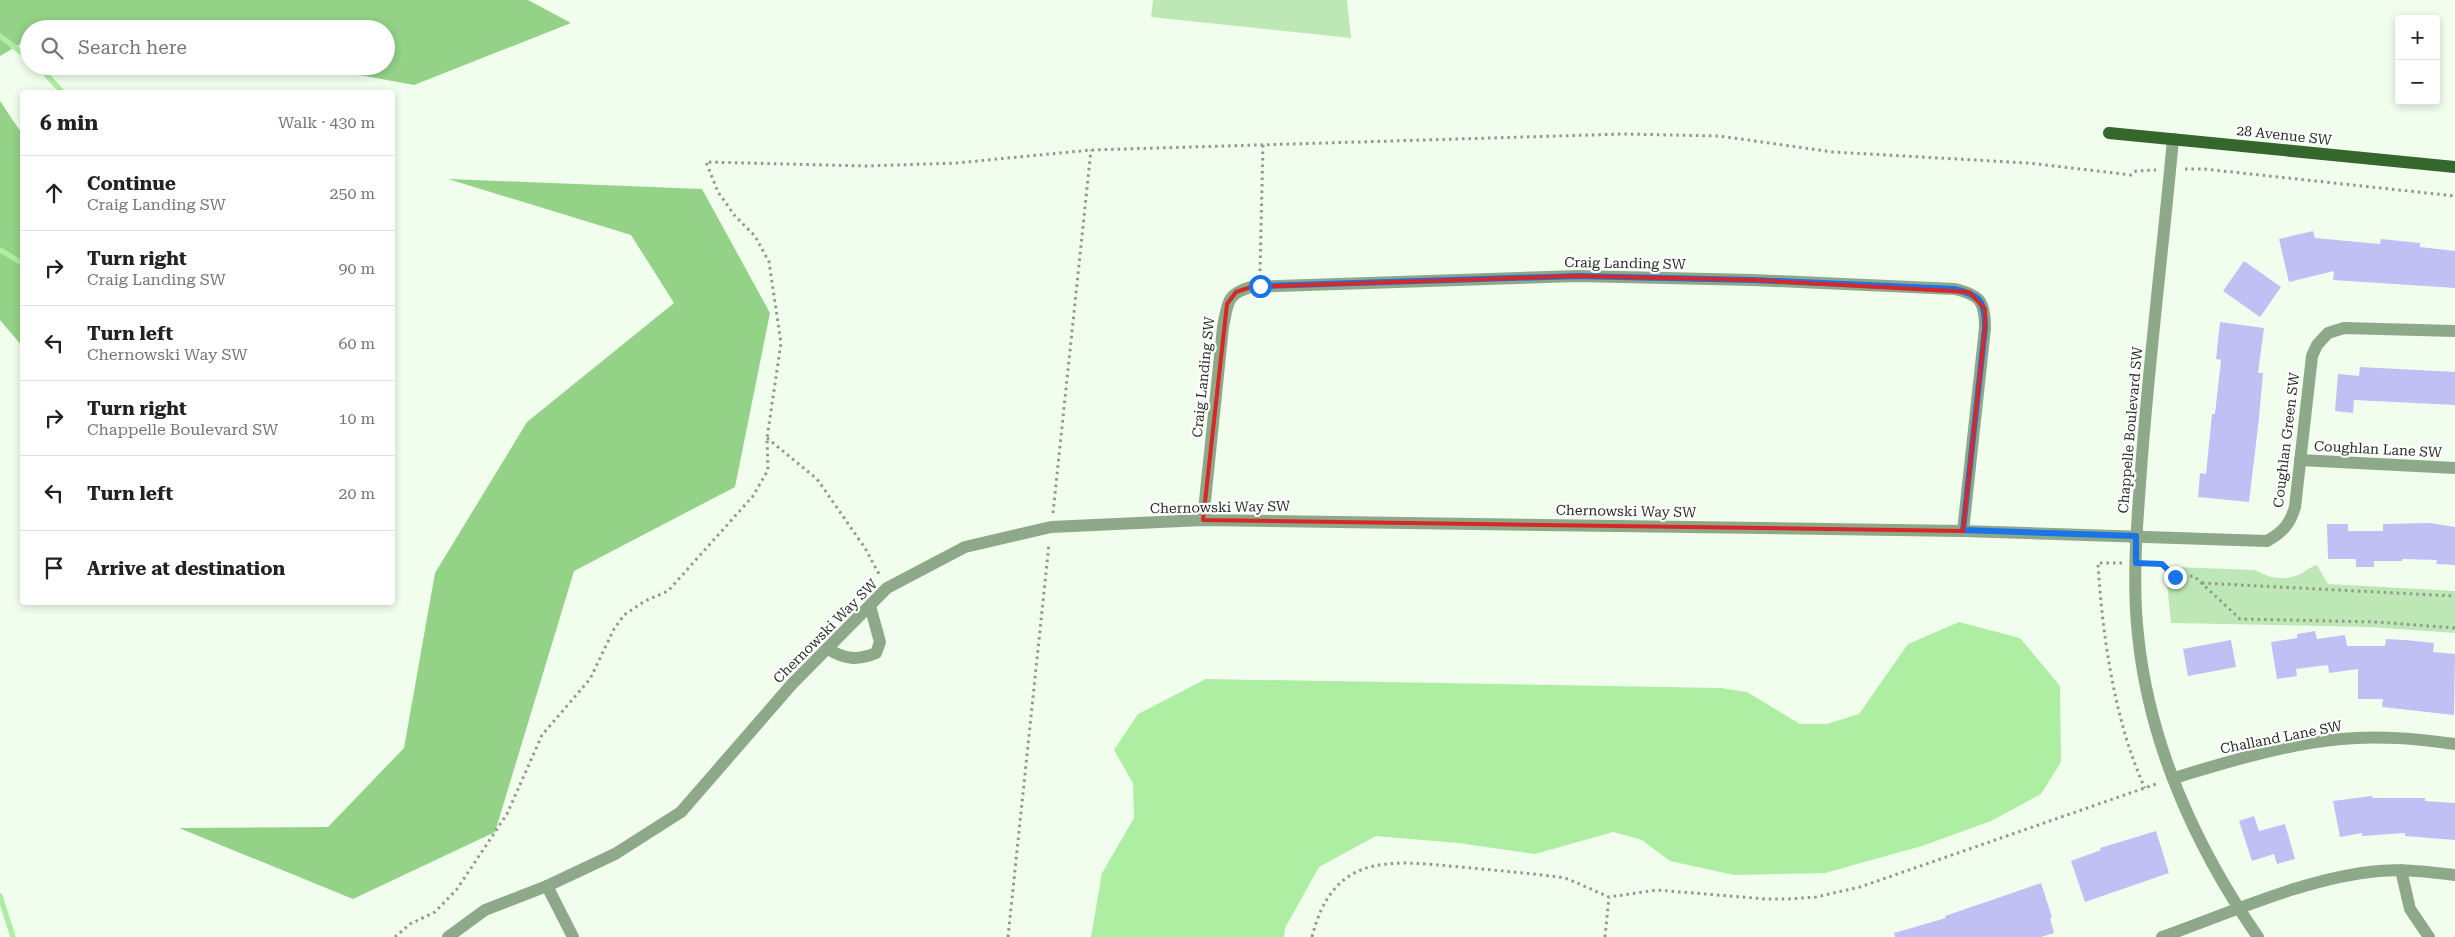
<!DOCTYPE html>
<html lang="en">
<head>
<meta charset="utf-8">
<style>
	body { margin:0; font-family:"Roboto Serif",serif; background:#f2f2f2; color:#222 }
	.controls { position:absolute; right:15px; top:15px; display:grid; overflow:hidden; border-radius:5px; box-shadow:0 2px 8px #0003 }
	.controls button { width:45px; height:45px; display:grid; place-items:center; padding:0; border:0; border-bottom:1px solid #e0e0e0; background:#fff; color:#222; font:25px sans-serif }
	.stop { position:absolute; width:15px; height:15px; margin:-11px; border:4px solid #1a73e8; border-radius:50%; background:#fff }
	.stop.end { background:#1a73e8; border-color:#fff; box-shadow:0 1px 5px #0008 }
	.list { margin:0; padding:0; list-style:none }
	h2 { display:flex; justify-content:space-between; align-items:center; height:65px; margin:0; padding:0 20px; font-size:21px }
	h2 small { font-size:16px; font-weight:400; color:#767676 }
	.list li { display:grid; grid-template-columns:32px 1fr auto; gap:15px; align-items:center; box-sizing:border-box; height:75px; padding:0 20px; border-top:1px solid #e0e0e0 }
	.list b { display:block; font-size:19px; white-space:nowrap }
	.list p { margin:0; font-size:16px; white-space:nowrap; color:#767676 }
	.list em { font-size:16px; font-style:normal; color:#767676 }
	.icon { flex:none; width:28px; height:28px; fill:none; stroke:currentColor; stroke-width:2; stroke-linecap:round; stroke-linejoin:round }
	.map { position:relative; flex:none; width:2455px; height:937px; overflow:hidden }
	.search { position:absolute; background:#fff; box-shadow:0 2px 8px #0003; left:20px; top:20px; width:375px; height:55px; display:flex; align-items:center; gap:12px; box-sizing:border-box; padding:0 18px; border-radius:28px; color:#767676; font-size:19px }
	.panel { position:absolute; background:#fff; box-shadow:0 2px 8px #0003; left:20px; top:90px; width:375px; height:515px; border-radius:5px }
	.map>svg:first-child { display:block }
	.green { fill:#bee7b6 }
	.forest { fill:#93d287 }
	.water { fill:#aeeea2 }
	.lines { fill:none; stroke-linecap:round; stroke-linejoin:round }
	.stream { stroke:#aeeea2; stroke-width:5.5 }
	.building { fill:#c0c0f4 }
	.path { stroke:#90998e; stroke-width:3; stroke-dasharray:2.5 4; stroke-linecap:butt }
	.minor { stroke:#8ea989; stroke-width:12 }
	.major { stroke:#35662c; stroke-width:12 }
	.route { stroke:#1a73e8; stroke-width:6 }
	.marked { fill:none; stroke:#d62828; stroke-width:4; stroke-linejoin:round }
	.labels { text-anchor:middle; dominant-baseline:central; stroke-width:4.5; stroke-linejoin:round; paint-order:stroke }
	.street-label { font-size:14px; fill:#282d27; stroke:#fff }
</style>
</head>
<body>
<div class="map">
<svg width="2455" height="937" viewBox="0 0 2455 937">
	<rect width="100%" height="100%" fill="#f1feee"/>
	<g class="green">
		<polygon points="1153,0 1347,0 1351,38 1151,17"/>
		<path d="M2317 565 2328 584 2455 591V633L2370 627 2171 623 2166 573 2176 567 2255 570C2267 577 2281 581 2295 576 2303 574 2309 567 2317 565Z"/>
	</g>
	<g class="forest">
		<polygon points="0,0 528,0 571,23 414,85 311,66 386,66 386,29 108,29 61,20 46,29 29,29 29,39 0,56"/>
		<polygon points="0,101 22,134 22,346 0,320"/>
		<polygon points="448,179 702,189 770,313 735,487 574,571 495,832 353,899 179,828 328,827 404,748 435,573 527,422 674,303 631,235"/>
	</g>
	<polygon class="water" points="1959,622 2020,638 2060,686 2061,762 2041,794 1991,821 1922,846 1825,873 1734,875 1670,861 1642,840 1613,832 1535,854 1458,843 1376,836 1319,867 1285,928 1284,937 1091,937 1102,873 1134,818 1133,783 1114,750 1138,714 1206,679 1721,688 1747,692 1800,724 1827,724 1859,714 1908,644"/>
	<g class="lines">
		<g class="stream">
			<polyline points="0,36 29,58"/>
			<polyline points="39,66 62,92"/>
			<polyline points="0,250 22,263"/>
			<polyline points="0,896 13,937"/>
		</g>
	</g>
	<g class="building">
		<polygon points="2313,231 2315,238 2380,244 2381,239 2420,243 2420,247 2455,251 2455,288 2333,280 2334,271 2289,282 2279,239"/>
		<polygon points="2244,261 2281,287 2260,317 2223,291"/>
		<polygon points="2220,322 2264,328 2258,373 2263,373 2259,418 2249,502 2198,497 2200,473 2206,474 2212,414 2215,414 2221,360 2216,359"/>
		<polygon points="2360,367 2455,372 2455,405 2354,400 2353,413 2335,411 2338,374 2359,376"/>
		<polygon points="2430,523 2455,527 2455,565 2436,564 2437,560 2402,559 2402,561 2374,561 2374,567 2356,567 2356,559 2328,559 2327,524 2348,524 2348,531 2383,531 2383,524"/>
		<polygon points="2315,631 2317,639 2345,635 2347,646 2385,646 2386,639 2405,640 2434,643 2433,652 2455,654 2454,715 2382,707 2383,699 2358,699 2358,669 2329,673 2328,665 2296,669 2297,676 2277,679 2271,642 2297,638 2297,634"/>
		<polygon points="2231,640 2236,667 2188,676 2183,649"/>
		<polygon points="2372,796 2373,798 2425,798 2425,801 2455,803 2455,840 2405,836 2405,833 2362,836 2362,833 2340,837 2333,801"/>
		<polygon points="2254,816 2259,831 2285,824 2295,859 2277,864 2274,854 2252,861 2239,821"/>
		<polygon points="2156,831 2169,873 2085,902 2071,861 2101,850 2100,848"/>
		<polygon points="2041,883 2052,917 2050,918 2054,933 2041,937 1895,937 1894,933 1946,918 1945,916"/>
	</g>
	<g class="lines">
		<g class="path">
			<polyline points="2185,169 2204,169 2455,196"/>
			<polyline points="1260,271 1263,144"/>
			<polyline points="767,438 817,479 865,548 879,574"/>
			<polyline points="1053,513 1091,150"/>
			<path d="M2122 563H2098C2102 634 2115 724 2145 788"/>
			<polyline points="2150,563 2162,564 2175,577 2194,576 2240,619 2377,622 2455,628"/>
			<polyline points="2202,583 2455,596"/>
			<polyline points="395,937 410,924 435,912 457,889 507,814 542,735 590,679 614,629 624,615 645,601 668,591 753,496 768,470 767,438 781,343 769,262 755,236 735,216 718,192 706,162 866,166 957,163 1091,150 1624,134 1719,136 1833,152 2028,163 2131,175 2136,171 2156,170"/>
			<polyline points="1008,937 1049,544"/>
			<path d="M1312 937C1333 853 1388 860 1460 867 1493 870 1526 873 1559 877L1568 879 1609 897 1657 890 1766 899H1789L1816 897 1860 887 2159 783"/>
			<polyline points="1605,937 1609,897"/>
		</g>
		<g class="minor">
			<path d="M2173 139C2163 249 2149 359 2141 470 2137 525 2132 580 2138 635 2149 744 2196 848 2258 937"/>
			<polyline points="2300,460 2455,468"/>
			<path d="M1203 520 1223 327C1228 303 1226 294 1251 287L1577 276 1753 280 1955 289C1980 295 1985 301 1985 328L1963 531"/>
			<path d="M828 649C844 659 857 661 876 653L880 642 870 606"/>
			<path d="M2174 778C2227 762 2285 744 2341 739 2379 735 2417 739 2455 744"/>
			<polyline points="2401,870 2410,909 2429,937"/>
			<polyline points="547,886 573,937"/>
			<path d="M448 937 485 910 547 886 615 854 681 812 792 684 887 588 965 547 1051 527 1203 520 1963 531 2267 541C2283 532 2290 524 2295 507L2312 356 2317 345 2328 333 2344 328 2455 331"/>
			<path d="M2162 937C2230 913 2308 877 2379 871 2405 869 2430 872 2455 875"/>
		</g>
		<polyline class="major" points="2109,133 2455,167"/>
	</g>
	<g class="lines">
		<path class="route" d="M1260 286 1577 276 1753 280 1954 289C1981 295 1985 301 1985 328L1963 530 2136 536V563L2162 564 2175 577"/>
	</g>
	<path class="marked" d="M1577 276 1753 280 1969 292 1985 309V328L1963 531 1203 520 1227 304 1236 292 1251 287Z"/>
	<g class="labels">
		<g class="street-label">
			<text transform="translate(2284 135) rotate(6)">28 Avenue SW</text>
			<text transform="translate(1625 263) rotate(1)">Craig Landing SW</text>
			<text transform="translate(1203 377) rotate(-84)">Craig Landing SW</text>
			<text transform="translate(2130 430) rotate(-85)">Chappelle Boulevard SW</text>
			<text transform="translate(2286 440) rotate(-83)">Coughlan Green SW</text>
			<text transform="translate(2378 449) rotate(3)">Coughlan Lane SW</text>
			<text transform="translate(1220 507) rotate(-1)">Chernowski Way SW</text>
			<text transform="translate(1626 511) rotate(1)">Chernowski Way SW</text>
			<text transform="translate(825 631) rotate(-45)">Chernowski Way SW</text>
			<text transform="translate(2281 737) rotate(-11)">Challand Lane SW</text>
		</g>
	</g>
</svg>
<div class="controls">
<button>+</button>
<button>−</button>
</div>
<div class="stop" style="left:1260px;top:286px"></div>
<div class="stop end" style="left:2175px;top:577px"></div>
<div class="search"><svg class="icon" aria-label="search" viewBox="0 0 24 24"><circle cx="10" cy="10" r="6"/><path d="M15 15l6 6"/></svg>Search here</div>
<section class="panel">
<h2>6 min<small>Walk · 430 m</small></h2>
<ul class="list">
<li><svg class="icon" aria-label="ahead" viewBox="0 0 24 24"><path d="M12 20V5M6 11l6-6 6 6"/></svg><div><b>Continue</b><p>Craig Landing SW</p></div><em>250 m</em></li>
<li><svg class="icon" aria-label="right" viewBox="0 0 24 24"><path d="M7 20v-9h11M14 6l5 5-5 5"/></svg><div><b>Turn right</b><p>Craig Landing SW</p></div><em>90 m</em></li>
<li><svg class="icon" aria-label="left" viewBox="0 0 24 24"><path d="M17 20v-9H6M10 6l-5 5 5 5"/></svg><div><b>Turn left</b><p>Chernowski Way SW</p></div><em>60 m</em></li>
<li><svg class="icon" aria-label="right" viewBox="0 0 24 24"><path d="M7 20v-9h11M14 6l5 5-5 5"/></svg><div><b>Turn right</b><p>Chappelle Boulevard SW</p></div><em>10 m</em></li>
<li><svg class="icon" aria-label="left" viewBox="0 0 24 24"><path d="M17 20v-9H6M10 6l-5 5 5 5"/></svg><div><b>Turn left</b></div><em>20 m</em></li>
<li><svg class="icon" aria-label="arrive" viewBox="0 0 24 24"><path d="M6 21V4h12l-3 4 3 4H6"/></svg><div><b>Arrive at destination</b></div></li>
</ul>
</section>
</div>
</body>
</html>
